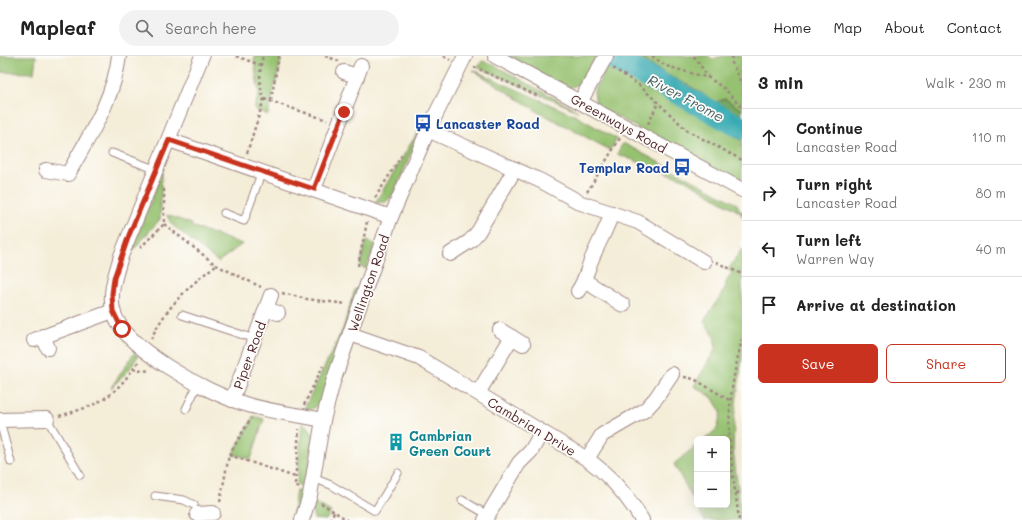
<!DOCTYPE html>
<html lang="en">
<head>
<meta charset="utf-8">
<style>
	body { margin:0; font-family:Mali,sans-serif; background:#f2f2f2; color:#222 }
	.controls { position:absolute; right:12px; bottom:12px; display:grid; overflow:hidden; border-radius:6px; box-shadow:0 4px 16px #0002 }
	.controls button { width:36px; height:36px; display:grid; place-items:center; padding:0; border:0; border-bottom:1px solid #e0e0e0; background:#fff; color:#222; font:20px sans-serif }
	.stop { position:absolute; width:12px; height:12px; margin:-9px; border:3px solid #c8321e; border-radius:50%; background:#fff }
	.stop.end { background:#c8321e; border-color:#fff; box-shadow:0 1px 4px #0008 }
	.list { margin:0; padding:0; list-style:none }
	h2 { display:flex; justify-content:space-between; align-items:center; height:52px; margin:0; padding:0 16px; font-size:17px }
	h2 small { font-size:13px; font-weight:400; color:#767676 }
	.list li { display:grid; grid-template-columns:26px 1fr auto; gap:12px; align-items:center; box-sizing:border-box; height:56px; padding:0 16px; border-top:1px solid #e0e0e0 }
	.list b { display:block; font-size:15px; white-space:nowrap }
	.list p { margin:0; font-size:13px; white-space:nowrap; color:#767676 }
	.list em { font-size:13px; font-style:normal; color:#767676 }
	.actions { display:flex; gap:8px; padding:12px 16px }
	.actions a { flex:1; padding:9px 0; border:1px solid #c8321e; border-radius:6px; text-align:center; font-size:14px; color:#c8321e }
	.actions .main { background:#c8321e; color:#fff }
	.icon { flex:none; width:22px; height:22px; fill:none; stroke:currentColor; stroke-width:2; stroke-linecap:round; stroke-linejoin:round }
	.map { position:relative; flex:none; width:742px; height:464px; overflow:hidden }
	header { display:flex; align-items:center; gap:24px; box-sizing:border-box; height:56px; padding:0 20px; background:#fff; border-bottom:1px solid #e0e0e0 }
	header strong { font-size:19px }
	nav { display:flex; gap:22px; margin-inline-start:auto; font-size:14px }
	.search { width:280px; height:36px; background:#f2f2f2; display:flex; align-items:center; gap:10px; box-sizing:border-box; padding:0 14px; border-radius:22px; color:#767676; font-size:15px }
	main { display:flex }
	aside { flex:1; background:#fff }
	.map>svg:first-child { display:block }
	.green { fill:#95c16f; stroke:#70704d }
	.forest { fill:#78a762; stroke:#616346 }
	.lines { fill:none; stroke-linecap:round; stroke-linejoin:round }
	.river { stroke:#39aab3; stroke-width:23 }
	.lane-casing { stroke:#9f8682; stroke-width:9 }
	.street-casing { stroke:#9f8682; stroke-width:16 }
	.path { stroke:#9f8682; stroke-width:2.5; stroke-dasharray:3 3; stroke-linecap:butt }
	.lane { stroke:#fff; stroke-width:7 }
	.street { stroke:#fff; stroke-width:14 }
	.route { stroke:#c8321e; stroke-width:5 }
	.labels { text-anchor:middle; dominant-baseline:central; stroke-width:3.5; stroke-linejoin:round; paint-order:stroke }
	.transit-label { font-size:13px; font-weight:bold; fill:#164399; stroke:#fdfcf7; text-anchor:start }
	.street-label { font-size:13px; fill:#4a1f2b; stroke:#fdfcf7 }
	.culture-label { font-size:13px; font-weight:bold; fill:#0d838f; stroke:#fdfcf7; text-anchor:start }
	.water-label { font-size:14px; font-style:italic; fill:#425e68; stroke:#fdfcf7 }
</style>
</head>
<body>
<header>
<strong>Mapleaf</strong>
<div class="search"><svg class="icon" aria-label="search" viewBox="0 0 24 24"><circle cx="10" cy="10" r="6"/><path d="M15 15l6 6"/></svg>Search here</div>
<nav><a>Home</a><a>Map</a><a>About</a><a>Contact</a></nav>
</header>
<main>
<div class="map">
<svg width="742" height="464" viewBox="0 0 742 464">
	<rect width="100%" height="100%" fill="#fdfcf7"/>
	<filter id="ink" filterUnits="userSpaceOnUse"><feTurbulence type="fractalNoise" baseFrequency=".025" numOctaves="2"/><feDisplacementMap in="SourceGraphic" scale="8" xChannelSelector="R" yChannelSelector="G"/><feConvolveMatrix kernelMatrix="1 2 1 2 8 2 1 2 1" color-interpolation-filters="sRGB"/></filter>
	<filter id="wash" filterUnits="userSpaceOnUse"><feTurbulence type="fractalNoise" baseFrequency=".012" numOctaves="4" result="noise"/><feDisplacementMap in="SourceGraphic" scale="16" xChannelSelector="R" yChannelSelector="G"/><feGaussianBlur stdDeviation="0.9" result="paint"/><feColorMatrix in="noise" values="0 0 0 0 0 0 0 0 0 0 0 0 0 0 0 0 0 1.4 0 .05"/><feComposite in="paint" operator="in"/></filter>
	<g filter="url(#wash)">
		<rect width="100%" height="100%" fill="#f4edd8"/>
		<g class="green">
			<polygon points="0,0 36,0 34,17 0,16"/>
			<polygon points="255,0 282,0 268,59 254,53 259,38 254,4"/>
			<polygon points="508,0 596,0 582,27 569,32 563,31"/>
			<path d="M638 0H709L712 3 724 0H742V9L739 11 742 19V54L725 43 716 46C690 30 663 18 638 0Z"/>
			<polygon points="611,4 742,85 742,130 596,49 594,35"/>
			<polygon points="482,5 492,8 578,55 478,11"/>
			<polygon points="473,14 576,60 617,83 610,94 537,55"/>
			<polygon points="419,74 420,75 394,138 386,146 375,147"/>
			<polygon points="623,87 737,148 741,157 742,155 742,161 741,157 686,124 617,98"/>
			<polygon points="162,116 160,163 130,198"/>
			<polygon points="167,159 192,168 191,170 242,188 218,206 171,168"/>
			<polygon points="366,185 375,188 366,213 360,210"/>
			<polygon points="742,193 742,302 734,363 733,395 742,464 704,464 674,408 697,389 697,449 727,449 727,383 705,383 717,373 721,356 712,341 694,330 716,292 714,280 704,265 725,233 726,226 732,217 728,214"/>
			<path d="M355 233 358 234 321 345C317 351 311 355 304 353L343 273Z"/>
			<polygon points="134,297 138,300 128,315 111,332"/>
			<polygon points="254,360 264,363 251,403 233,398"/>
			<polygon points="302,367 308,370 314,381 305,432 297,428"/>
			<polygon points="296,434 304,438 297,464 292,464"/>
			<polygon points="314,446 331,456 326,464 314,463 312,453"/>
		</g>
		<polygon class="forest" points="614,0 638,0 670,21 688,29 716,46 725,43 742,54 742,85 611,4"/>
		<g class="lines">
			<polyline class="river" points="609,0 742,72"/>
		</g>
	</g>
	<g filter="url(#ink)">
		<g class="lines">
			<g class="lane-casing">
				<g id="lane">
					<polyline points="112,97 157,114"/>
					<polyline points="224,157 244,165 262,115"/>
					<polyline points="182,259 255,283"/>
					<polyline points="186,353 198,328"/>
					<polyline points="47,363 80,419"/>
					<polyline points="0,366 11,406"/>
					<polyline points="313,422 331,429 375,455 398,417"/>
					<polyline points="155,440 184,444 194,449"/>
					<polyline points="462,444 488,459"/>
				</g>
			</g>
			<g class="street-casing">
				<g id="street">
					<path d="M202 0 121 200C116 218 109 235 113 254 120 291 208 337 242 347 268 356 296 358 323 364"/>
					<polyline points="495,0 742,134"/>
					<polyline points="344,16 357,20"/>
					<polyline points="580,46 606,0"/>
					<polyline points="428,74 541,125 581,147 638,166 704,206"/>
					<polyline points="169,84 391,161"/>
					<path d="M46 114 68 118C89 80 114 43 119 0"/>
					<polyline points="314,133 361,10"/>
					<polyline points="450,198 470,185 478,176 515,113"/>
					<polyline points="585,225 623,249"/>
					<path d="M578 235C586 224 587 213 593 200 599 186 607 172 612 157"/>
					<polyline points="266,253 278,257"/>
					<polyline points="500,274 523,288"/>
					<path d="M350 278 419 302 587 403C611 420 627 439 642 464"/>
					<polyline points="43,280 48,292"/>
					<polyline points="34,284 113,255"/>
					<polyline points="478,337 512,281"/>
					<polyline points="232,344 271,239"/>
					<polyline points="0,364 47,363"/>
					<polyline points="587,403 602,379 645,354 656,342 672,318"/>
					<polyline points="197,458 213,457"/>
					<polyline points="302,464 310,439 323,364 333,326 371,217 391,161 428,74 465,0"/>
					<polyline points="485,464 519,407 531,395 542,376"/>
				</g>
			</g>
			<g class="path">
				<polyline points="236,0 260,9"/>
				<polyline points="325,0 339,5"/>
				<polyline points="444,0 450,4"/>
				<polyline points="652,0 666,10 709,22 725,33 742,52"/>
				<polyline points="694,0 708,21"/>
				<polyline points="732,0 732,7 742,29"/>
				<polyline points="474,11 540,41"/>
				<polyline points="613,12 639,29 688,75 742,104"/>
				<polyline points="264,43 327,64"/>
				<polyline points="271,44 279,0"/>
				<polyline points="648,68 658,47"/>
				<path d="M247 97 264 43C259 30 259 13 263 0"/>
				<polyline points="587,136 620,82"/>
				<polyline points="375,142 402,99"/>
				<polyline points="164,168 216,209 261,231"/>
				<polyline points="140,192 164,168 164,131"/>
				<polyline points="716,206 742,218"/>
				<polyline points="358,210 367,166"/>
				<polyline points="282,237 307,243 346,248"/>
				<path d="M151 283C165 252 190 229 216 209"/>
				<polyline points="133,313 150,315"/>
				<polyline points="684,321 694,323 731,345"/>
				<polyline points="304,349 323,310"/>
				<path d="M59 360C102 348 113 342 139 305"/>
				<polyline points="229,399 295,421"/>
				<polyline points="299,432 295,429 299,373"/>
				<polyline points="736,437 742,436"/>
				<polyline points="220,446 229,399 251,362"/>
				<polyline points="321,447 347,464"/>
				<polyline points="330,464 334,456"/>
				<path d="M739 464C736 440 732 415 730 391 727 356 733 318 742 284"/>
			</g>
			<use href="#lane" class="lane"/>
			<use href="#street" class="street"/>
		</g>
	</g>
	<g class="lines" filter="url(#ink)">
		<polyline class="route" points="122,273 113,255 112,238 114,222 129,179 169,84 314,133 344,56"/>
	</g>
	<defs>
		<g id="bus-bare" transform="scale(1.38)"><path d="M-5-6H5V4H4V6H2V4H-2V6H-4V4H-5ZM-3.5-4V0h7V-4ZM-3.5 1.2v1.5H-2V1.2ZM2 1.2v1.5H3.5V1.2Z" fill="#1a4fb4" stroke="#fdfcf7" stroke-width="2.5" paint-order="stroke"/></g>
		<g id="building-bare" transform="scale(1.38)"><path d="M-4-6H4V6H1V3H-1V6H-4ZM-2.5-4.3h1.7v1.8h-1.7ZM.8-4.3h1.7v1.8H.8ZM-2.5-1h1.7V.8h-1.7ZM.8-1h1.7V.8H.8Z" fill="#0f9aa8" stroke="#fdfcf7" stroke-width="2.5" paint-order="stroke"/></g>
	</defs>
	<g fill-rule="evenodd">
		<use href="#bus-bare" x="423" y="67"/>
		<use href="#bus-bare" x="682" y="111"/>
		<use href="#building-bare" x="396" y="386"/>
	</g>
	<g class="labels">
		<g class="transit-label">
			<text x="436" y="67">Lancaster Road</text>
			<text x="669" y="111" text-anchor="end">Templar Road</text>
		</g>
		<g class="street-label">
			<text transform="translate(619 67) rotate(29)">Greenways Road</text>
			<text transform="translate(368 227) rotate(-71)">Wellington Road</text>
			<text transform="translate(249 299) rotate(-70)">Piper Road</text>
			<text transform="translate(532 370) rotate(31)">Cambrian Drive</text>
		</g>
		<g class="culture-label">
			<text x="409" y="379">Cambrian<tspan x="409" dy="15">Green Court</tspan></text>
		</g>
		<g class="water-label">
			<text transform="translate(686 42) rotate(28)">River Frome</text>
		</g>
	</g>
</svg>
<div class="controls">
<button>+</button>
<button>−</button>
</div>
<div class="stop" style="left:122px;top:273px"></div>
<div class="stop end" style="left:344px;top:56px"></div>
</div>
<aside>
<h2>3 min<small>Walk · 230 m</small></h2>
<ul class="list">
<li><svg class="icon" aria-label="ahead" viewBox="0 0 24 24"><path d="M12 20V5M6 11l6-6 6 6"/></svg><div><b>Continue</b><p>Lancaster Road</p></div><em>110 m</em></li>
<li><svg class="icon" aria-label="right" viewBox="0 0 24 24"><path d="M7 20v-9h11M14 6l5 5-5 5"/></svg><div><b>Turn right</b><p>Lancaster Road</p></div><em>80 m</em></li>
<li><svg class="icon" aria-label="left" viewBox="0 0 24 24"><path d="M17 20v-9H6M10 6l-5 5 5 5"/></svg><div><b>Turn left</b><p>Warren Way</p></div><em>40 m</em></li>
<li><svg class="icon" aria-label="arrive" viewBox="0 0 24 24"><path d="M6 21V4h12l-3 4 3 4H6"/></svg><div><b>Arrive at destination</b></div></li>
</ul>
<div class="actions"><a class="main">Save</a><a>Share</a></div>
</aside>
</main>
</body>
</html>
